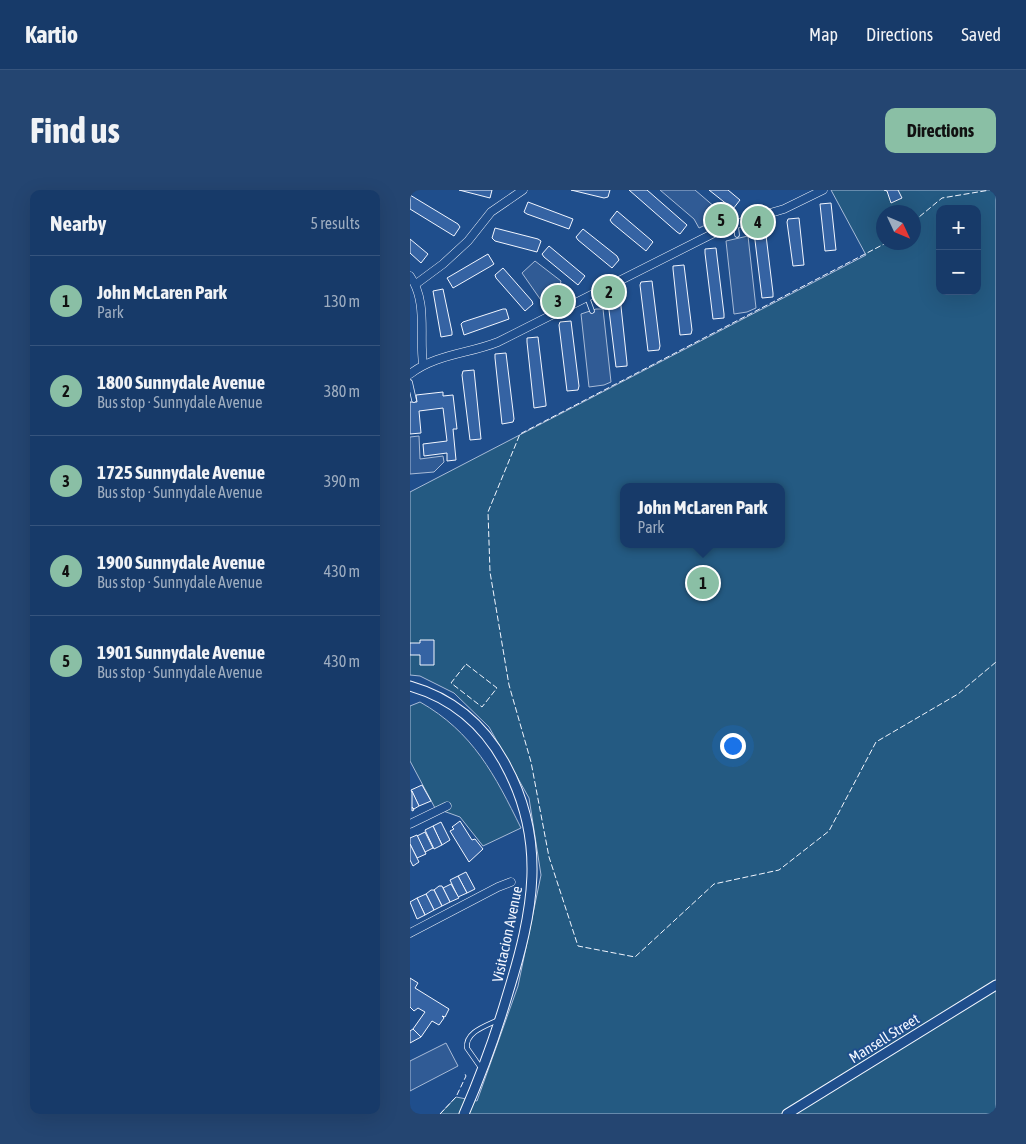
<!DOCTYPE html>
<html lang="en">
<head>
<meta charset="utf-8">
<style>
	body { margin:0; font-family:"Asap Condensed",sans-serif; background:#244571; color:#f1f3f6 }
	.controls { position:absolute; right:15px; top:15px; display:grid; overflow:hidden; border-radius:10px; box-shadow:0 5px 20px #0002 }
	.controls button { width:45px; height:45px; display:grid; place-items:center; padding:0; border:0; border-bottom:1px solid #36547d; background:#173a69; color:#f1f3f6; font:25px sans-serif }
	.compass { position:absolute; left:466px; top:15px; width:45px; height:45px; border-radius:50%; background:#173a69; box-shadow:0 5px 20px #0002; rotate:134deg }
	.you { position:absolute; left:322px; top:555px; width:18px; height:18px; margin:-12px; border:4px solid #fff; border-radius:50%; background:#1a73e8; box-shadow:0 0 0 8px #1a73e833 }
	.badge { display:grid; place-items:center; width:32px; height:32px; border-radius:50%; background:#8abfa5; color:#111; font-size:16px; font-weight:700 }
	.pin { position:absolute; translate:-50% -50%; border:2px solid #fff; box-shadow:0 1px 5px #0006 }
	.popup { position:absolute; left:210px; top:293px; width:165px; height:65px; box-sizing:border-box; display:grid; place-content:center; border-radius:10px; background:#173a69; filter:drop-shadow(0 1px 4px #0005); font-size:16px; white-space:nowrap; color:#9eadc0 }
	.popup b { font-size:19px; color:#f1f3f6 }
	.popup::after { content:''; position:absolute; left:50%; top:100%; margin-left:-10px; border:10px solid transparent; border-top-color:#173a69 }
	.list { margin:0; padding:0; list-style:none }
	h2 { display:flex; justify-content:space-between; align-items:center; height:65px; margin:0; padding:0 20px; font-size:21px }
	h2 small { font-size:16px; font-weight:400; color:#9eadc0 }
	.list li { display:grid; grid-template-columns:32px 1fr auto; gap:15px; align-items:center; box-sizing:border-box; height:90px; padding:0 20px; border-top:1px solid #36547d }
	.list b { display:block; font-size:19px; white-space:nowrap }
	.list p { margin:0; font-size:16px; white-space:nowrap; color:#9eadc0 }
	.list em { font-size:16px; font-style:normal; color:#9eadc0 }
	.map { position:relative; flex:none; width:586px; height:924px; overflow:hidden; border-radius:10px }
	header { display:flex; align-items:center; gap:30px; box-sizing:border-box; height:70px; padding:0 25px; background:#173a69; border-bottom:1px solid #36547d }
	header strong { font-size:24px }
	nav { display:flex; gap:28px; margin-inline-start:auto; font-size:18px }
	.intro { display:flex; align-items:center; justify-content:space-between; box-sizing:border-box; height:120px; padding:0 30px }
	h1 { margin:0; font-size:35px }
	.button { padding:12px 22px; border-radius:10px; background:#8abfa5; color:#111; font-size:18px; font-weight:700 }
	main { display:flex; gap:30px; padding:0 30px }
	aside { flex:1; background:#173a69; border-radius:10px; box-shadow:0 5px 20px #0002 }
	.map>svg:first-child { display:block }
	.green { fill:#245a82; stroke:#a8bbd7; fill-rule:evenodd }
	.parking { fill:#305b95; stroke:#a8bbd7 }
	.building { fill:#3563a3; stroke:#f2f6ff }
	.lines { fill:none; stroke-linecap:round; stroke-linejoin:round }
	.service-casing { stroke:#f2f6ff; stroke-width:5.5 }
	.minor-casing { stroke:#f2f6ff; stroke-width:9 }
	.tertiary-casing { stroke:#f2f6ff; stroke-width:11 }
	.service { stroke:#1f4e8c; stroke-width:4 }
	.minor { stroke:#1f4e8c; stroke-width:8 }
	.tertiary { stroke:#1f4e8c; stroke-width:9 }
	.fence { stroke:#f2f6ff; stroke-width:1; stroke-dasharray:6 2.5; stroke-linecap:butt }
	.labels { text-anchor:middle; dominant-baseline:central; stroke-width:4; stroke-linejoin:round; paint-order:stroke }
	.street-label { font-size:15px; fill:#f2f6ff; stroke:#1f4e8c }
</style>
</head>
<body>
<header>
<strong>Kartio</strong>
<nav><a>Map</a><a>Directions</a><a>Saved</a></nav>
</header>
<div class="intro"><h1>Find us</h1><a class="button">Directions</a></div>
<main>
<aside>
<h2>Nearby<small>5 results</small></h2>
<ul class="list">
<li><span class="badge">1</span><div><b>John McLaren Park</b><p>Park</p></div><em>130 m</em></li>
<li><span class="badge">2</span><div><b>1800 Sunnydale Avenue</b><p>Bus stop · Sunnydale Avenue</p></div><em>380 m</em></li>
<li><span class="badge">3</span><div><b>1725 Sunnydale Avenue</b><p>Bus stop · Sunnydale Avenue</p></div><em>390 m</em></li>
<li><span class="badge">4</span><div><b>1900 Sunnydale Avenue</b><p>Bus stop · Sunnydale Avenue</p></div><em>430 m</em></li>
<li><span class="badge">5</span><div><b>1901 Sunnydale Avenue</b><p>Bus stop · Sunnydale Avenue</p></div><em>430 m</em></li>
</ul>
</aside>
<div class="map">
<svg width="586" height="924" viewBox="0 0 586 924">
	<rect width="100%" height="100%" fill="#1f4e8c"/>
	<g class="green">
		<path d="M421 0H586V924H30L46 907 67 911 108 796 131 685 119 608 79 537 44 503 10 486 0 485V302L456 65ZM530 19H567V101H530ZM473 22H503V52H473ZM214 297H372V354H214Z"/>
		<path d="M10 512C63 542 85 585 111 638L73 656 50 627 25 618 0 571V516Z"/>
	</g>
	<g class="parking">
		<polygon points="250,0 285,0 306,18 310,28 289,38 284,29"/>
		<polygon points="338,46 346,118 337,122 324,124 316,51"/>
		<polygon points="125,71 151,91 147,108 135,116 112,83"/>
		<polygon points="186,119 193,119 201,192 194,195 179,197 171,124"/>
		<polygon points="9,246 10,269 33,266 34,272 24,282 0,284 0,247"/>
		<polygon points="36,853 48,876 0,901 0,871"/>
	</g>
	<g class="building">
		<polygon points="49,0 82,0 80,8"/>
		<polygon points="161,0 200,0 198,7 194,8"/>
		<polygon points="219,0 237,0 277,35 270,44 267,42"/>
		<polygon points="299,0 318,0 330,10 323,19"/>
		<polygon points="474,0 488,0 492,8 481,13 477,1"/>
		<polygon points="0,5 48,34 50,37 44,46 0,19"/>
		<polygon points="118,12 163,29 159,39 117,24 114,22"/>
		<polygon points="421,13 426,60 415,61 410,14"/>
		<polygon points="207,21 241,50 243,52 236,61 202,33 200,30"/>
		<polygon points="389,28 394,75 383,76 377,32 378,29"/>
		<polygon points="355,37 363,103 363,107 352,108 344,42 344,38"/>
		<polygon points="85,38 128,49 131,51 127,62 85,51 82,48"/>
		<polygon points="173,39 207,66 209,70 202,78 168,50 166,47"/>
		<polygon points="0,49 18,64 11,73 0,63"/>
		<polygon points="139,56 175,86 168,95 134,67 132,64"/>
		<polygon points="306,58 314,124 314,128 303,129 295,63 295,59"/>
		<polygon points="78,64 84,74 81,76 43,98 37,88"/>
		<polygon points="274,75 282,140 281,144 270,145 263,79 263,76"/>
		<polygon points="93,78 122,111 123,114 115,121 86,88 85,85"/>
		<polygon points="242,91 250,156 249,160 238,161 230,95 231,92"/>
		<polygon points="33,99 42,142 42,145 31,147 23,101"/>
		<polygon points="210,107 217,173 217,176 206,177 198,112 199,108"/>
		<polygon points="93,119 96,119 99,129 54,145 51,134 53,132"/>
		<polygon points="161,131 169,196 168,200 157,201 149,135 150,132"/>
		<polygon points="128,147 136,214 136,216 124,218 117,152 117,148"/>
		<polygon points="96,163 104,229 103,232 92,234 85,168 85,164"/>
		<polygon points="64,180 71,249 60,250 52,185 53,181"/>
		<polygon points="33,202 33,206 43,205 47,239 43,239 46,270 37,271 37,263 14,266 13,254 37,251 33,218 9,221 11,243 0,244 0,212 7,212 6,205"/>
		<polygon points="10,450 24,450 24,475 10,475 10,465 0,465 0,453 10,453"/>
		<polygon points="12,595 21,611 9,616 1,600"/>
		<polygon points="2,601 9,616 4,619 2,617 4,620 2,621"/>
		<polygon points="50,631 62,650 65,649 73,659 59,672 40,641 44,639 42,637"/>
		<polygon points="31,632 40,650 32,655 23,636"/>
		<polygon points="23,636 32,655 24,659 15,640"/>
		<polygon points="15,642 23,658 15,662 7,646"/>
		<polygon points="7,645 16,664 7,668 0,654 0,648"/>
		<polygon points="0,654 9,672 3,676 0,670"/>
		<polygon points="56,682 65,699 57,703 48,686"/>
		<polygon points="48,686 57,703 48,707 40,690"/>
		<polygon points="41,694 49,708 40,712 33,698"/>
		<polygon points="29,696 32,696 40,712 32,716 24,700"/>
		<polygon points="21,700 24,700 32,716 24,720 16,704"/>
		<polygon points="16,704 24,720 15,725 7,708"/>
		<polygon points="7,708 15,725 7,729 0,712"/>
		<polygon points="0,788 8,793 5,798 39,819 35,827 32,826 34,828 29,835 22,831 11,847 3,839 15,822 8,818 4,821 0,817"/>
		<polygon points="3,839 11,847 0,853 0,841"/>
	</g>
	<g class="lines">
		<g class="service-casing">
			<g id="service">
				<polyline points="299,25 308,41"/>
				<polyline points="326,35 327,45"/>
				<polyline points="177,107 182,121"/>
				<polyline points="139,111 146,122"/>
				<polyline points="0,192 4,210"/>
				<path d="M71 878 57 858C55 842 76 836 88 830"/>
			</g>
		</g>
		<g class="minor-casing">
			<g id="minor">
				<path d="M0 86C18 112 9 145 13 174"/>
				<polyline points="6,94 33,74 58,51 81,22 113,0"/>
				<path d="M0 184C26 164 58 164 88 152L308 41 340 29 374 19 413 0"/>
				<polyline points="0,634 37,616"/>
				<polyline points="0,743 88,697 101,692"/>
			</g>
		</g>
		<g class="tertiary-casing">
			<g id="tertiary">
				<path d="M0 496C42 508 73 534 94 572 138 651 123 722 98 803 86 844 71 885 54 924"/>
				<polyline points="377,924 586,795"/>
			</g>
		</g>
		<use href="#service" class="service"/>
		<use href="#minor" class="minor"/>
		<use href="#tertiary" class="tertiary"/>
		<g class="fence">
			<polyline points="503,32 532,8 580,0"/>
			<polyline points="478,52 110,244 78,322 80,382 99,495 121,572 139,667 168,756 225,767 304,694 369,680 419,641 466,552 548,504 586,472"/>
			<polygon points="56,474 87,498 72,517 41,493"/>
			<polyline points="30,924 46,907 56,886 54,882"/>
		</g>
	</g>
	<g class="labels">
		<g class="street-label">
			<text transform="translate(97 744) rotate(-78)">Visitacion Avenue</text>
			<text transform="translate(474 848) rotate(-32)">Mansell Street</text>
		</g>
	</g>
</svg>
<div class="controls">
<button>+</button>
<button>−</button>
</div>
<svg class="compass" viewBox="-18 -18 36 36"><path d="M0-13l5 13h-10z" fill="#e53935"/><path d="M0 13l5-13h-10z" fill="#9eadc0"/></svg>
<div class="you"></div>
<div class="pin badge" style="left:293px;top:393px">1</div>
<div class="popup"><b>John McLaren Park</b>Park</div>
<div class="pin badge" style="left:199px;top:102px">2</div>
<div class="pin badge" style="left:148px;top:111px">3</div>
<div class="pin badge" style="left:348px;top:32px">4</div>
<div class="pin badge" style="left:311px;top:30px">5</div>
</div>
</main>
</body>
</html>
